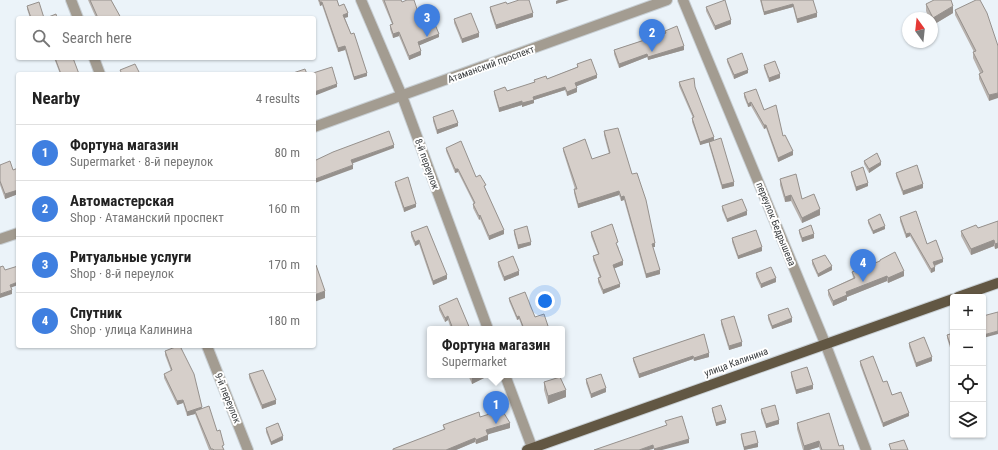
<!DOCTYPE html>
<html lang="en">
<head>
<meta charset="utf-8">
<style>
	body { margin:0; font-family:"Roboto Condensed",sans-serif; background:#f6f6f6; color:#222 }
	.controls { position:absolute; right:12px; bottom:12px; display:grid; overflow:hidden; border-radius:4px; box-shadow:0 1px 3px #0004 }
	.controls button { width:36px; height:36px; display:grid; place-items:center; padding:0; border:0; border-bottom:1px solid #e0e0e0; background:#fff; color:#222; font:20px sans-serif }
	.compass { position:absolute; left:902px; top:12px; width:36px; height:36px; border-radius:50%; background:#fff; box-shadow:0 1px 3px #0004; rotate:345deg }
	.you { position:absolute; left:545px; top:301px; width:14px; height:14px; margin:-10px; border:3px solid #fff; border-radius:50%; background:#1a73e8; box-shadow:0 0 0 6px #1a73e833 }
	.badge { display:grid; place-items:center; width:26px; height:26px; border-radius:50%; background:#9b51c3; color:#fff; font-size:13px; font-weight:700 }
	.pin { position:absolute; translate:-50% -33px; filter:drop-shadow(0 1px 2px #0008) }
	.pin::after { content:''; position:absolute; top:21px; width:14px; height:12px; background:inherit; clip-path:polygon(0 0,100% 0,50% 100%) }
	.popup { position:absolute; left:427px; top:326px; width:138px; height:52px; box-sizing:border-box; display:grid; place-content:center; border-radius:4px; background:#fff; filter:drop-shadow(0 1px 3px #0005); font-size:13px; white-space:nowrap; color:#767676 }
	.popup b { font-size:15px; color:#222 }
	.popup::after { content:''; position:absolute; left:50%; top:100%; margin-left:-8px; border:8px solid transparent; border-top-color:#fff }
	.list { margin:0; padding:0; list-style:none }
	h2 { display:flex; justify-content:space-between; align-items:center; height:52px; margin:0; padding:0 16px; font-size:17px }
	h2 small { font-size:13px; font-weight:400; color:#767676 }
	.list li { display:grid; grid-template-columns:26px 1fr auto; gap:12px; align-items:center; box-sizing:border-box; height:56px; padding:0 16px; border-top:1px solid #e0e0e0 }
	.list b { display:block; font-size:15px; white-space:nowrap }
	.list p { margin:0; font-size:13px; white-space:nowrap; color:#767676 }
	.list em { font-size:13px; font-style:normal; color:#767676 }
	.icon { flex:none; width:22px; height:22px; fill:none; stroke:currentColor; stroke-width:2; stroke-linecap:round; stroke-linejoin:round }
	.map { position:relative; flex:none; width:998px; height:450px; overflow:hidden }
	.search { position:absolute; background:#fff; box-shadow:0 1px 3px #0004; left:16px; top:16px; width:300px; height:44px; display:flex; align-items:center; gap:10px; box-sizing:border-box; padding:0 14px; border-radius:4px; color:#767676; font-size:15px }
	.panel { position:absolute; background:#fff; box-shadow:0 1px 3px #0004; left:16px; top:72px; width:300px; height:276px; border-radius:4px }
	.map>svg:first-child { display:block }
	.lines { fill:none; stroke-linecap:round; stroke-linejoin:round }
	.minor-casing { stroke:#c8cfd4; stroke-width:12 }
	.major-casing { stroke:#c8cfd4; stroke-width:12 }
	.minor { stroke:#a39c91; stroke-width:10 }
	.major { stroke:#625743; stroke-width:10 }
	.wall { fill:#b8b2ae }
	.shaded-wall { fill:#96918d }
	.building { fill:#d6cfca; stroke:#96918d }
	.labels { text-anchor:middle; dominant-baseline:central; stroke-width:4; stroke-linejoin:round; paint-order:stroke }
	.street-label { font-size:10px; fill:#3a3d3f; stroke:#fff }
</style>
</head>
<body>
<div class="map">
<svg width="998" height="450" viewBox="0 0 998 450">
	<rect width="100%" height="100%" fill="#ebf3f9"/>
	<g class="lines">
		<g class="minor-casing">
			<g id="minor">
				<polyline points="71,0 78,18"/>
				<polyline points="361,0 402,96 488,329"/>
				<polyline points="683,0 825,343 866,450"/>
				<polyline points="94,58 100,74"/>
				<polyline points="314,127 667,0"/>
				<polyline points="0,239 18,233"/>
				<polyline points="207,346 248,450"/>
				<polyline points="505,375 533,450"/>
			</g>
		</g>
		<g class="major-casing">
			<g id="major">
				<polyline points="958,297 998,283"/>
				<polyline points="527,450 953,299"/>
			</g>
		</g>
		<use href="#minor" class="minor"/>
		<use href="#major" class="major"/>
	</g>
	<g class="wall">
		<polygon points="88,0 111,0 121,18 96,18"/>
		<polygon points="318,0 337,0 339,6 348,17 345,18 367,76 354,80 345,50 338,52 322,5 320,6"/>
		<polygon points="382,0 401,0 402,2 423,27 439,37 419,45 421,55 409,60 399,36 393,38 390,29 390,25 392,24"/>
		<polygon points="760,0 813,0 817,17 797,23 793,7 764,15"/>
		<polygon points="507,4 533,17 496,29 490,11 490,7"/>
		<polygon points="926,4 953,13 933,25 932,23 932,18 929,18 926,11"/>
		<polygon points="27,6 44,18 30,18 27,9"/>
		<polygon points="706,7 731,24 715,30 706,11"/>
		<polygon points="955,10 998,46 989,101 979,79 979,74 980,73 973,58 973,52 974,52 955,15"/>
		<polygon points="454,19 479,37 462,43 454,23"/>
		<polygon points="665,31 684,50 648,60 647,57 619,68 614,54 614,50 665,33"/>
		<polygon points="54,58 73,58 79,74 60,74"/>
		<polygon points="727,59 748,73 734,79 727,62"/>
		<polygon points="577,64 597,78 576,86 577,92 567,96 565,90 534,100 534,103 522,107 522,105 499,112 494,94 494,91 507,91 534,83 534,80 547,79 577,67"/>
		<polygon points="764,65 780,78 769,82 764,68"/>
		<polygon points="679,82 695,87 714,140 734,186 722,189 709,145 709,142 700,145 692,122 692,118 693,118 679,86"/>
		<polygon points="744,93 764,110 783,136 793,155 778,162 766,128 764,129 751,106 748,107 744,97"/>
		<polygon points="433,117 458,126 437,134 433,121"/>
		<polygon points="604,131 632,174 655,247 653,247 660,274 646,278 624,200 621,201 619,195 578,208 574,193 574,189 575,189 563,151 563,148 592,159 609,154 604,135"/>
		<polygon points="446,148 476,177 485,188 504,234 489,240 480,219 479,220 473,208 473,204 474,204 458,172 455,173 446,151"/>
		<polygon points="864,161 881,165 869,173 864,164"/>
		<polygon points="0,165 13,170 18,168 18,194 5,199 0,185"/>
		<polygon points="851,172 868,186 856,191 851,175"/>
		<polygon points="896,173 923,188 903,195 896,176"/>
		<polygon points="780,179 802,199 820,215 802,223 791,201 785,202 780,185"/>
		<polygon points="395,182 416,207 404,212 395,185"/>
		<polygon points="722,206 747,215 727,222 722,210"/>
		<polygon points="900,217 927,244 943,262 935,266 935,271 931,273 910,236 906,238 900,221"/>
		<polygon points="868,220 885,229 873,234 868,223"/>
		<polygon points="998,221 998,248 995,249 994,246 971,255 961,236 961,231 978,228"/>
		<polygon points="427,226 447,279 433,285 419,244 415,246 411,236 411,232"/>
		<polygon points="514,230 531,245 518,249 514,234"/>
		<polygon points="799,230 814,238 802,242 799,233"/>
		<polygon points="591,232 618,246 623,265 614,268 620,287 603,294 598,282 598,278 600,278 593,260 593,256 598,254 591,236"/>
		<polygon points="732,238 762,251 738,259 732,242"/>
		<polygon points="812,260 832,270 818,277 812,264"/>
		<polygon points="880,260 904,276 888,283 887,281 847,297 847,300 833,306 828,295 828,290 853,278 852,272 880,262"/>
		<polygon points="498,262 519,275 504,281 498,266"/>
		<polygon points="756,273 776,282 761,288 756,277"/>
		<polygon points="509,298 535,317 549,329 523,329 519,319 517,320 509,301"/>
		<polygon points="439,306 470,329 451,329 448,320 445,322 439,310"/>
		<polygon points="768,315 792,322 772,329 768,319"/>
		<polygon points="721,320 742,346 729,350 721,324"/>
		<polygon points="953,333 953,353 952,354 947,338 947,335"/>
		<polygon points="704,334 709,357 694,361 693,359 639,378 633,361 633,358"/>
		<polygon points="909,343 932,361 916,367 909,347"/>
		<polygon points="165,351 217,431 224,450 209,450 195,414 187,416 183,403 177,405 164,378 164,374 171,371 165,355"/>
		<polygon points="860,361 883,382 909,416 883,427 860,365"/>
		<polygon points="791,372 813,389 796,394 791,376"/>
		<polygon points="249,374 276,404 262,409 249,378"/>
		<polygon points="468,375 486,375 486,377 472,384"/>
		<polygon points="586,379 606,392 591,398 586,383"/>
		<polygon points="544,382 566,397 548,404 544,390"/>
		<polygon points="712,408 726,423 716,426 712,411"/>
		<polygon points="761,409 779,424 766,428 761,413"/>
		<polygon points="480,417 510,428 487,434 488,440 476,444 475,442 456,450 393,450 393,449 444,430 443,425"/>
		<polygon points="797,423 839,446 844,450 820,450 819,447 809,450 803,450 797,429"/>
		<polygon points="266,428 283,440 271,445 266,432"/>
		<polygon points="741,434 758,447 744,450 741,438"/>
	</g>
	<g class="shaded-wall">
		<polygon points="558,0 569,0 556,4 556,1"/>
		<polygon points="320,2 322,2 322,5 320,6"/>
		<polygon points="793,4 793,7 764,15 764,12"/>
		<polygon points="953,6 953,13 933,25 933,18"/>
		<polygon points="348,13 348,17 343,18 343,15"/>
		<polygon points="533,13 533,17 496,29 496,25"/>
		<polygon points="817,13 817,17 797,23 797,19"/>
		<polygon points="731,20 731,24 715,30 715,26"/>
		<polygon points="399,32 399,36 393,38 393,34"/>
		<polygon points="479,33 479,37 462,43 462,39"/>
		<polygon points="439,34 439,37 418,46 418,42"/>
		<polygon points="345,46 345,50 338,52 338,48"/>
		<polygon points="684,46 684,50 648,60 648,57"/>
		<polygon points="421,51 421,55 409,60 409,56"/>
		<polygon points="647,54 647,57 619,68 619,64"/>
		<polygon points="748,70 748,73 734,79 734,75"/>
		<polygon points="367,73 367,76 354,80 354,77"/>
		<polygon points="780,74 780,78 769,82 769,78"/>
		<polygon points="597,75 597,78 575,87 575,83"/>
		<polygon points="337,84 337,87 314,96 314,92"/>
		<polygon points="565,87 565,90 534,100 534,103 522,107 522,103 533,97"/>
		<polygon points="577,88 577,92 567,96 567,92"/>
		<polygon points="998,93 998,98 989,101 989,95"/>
		<polygon points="522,101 522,105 499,112 499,108"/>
		<polygon points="751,102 751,106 748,107 748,104"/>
		<polygon points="458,123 458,126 437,134 437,130"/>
		<polygon points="764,125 766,125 766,128 764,129"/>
		<polygon points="714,137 714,141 700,145 700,142"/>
		<polygon points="394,145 394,148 351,164 351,160"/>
		<polygon points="793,151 793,155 778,162 778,158"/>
		<polygon points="881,162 881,165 869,173 869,169"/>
		<polygon points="353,165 353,169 315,183 315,179"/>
		<polygon points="455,169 458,169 458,172 455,173"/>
		<polygon points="734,182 734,186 722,189 722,185"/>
		<polygon points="868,183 868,186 856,191 856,187"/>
		<polygon points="923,184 923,188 903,195 903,191"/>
		<polygon points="18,190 18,194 5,199 5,194"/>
		<polygon points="619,191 619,195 578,208 578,204"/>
		<polygon points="791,195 791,201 785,202 785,197"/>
		<polygon points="624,196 624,200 621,201 621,197"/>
		<polygon points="416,204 416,207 404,212 404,208"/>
		<polygon points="820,209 820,215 802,223 802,218"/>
		<polygon points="747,211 747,215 727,222 727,219"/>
		<polygon points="480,215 480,219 479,220 479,216"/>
		<polygon points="885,226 885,229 873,234 873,231"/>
		<polygon points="504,230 504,234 489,240 489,236"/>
		<polygon points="910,233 910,236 906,238 906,234"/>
		<polygon points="814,234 814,238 802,242 802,238"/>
		<polygon points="419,240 419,244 415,246 415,242"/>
		<polygon points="994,240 994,246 971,255 971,249"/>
		<polygon points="531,242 531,245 518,249 518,245"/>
		<polygon points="655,243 655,247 652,247 652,244"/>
		<polygon points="998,243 998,248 995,249 995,244"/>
		<polygon points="762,247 762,251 738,259 738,256"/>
		<polygon points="943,259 943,262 933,266 933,262"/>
		<polygon points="623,261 623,265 613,269 613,265"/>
		<polygon points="832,266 832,270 818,277 818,274"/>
		<polygon points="935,267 935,271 931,273 931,269"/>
		<polygon points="660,270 660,274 646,278 646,274"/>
		<polygon points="519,271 519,275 504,281 504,277"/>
		<polygon points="904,271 904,276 888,283 888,278"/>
		<polygon points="447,275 447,279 433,285 433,281"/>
		<polygon points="887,276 887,281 847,297 847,300 833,306 833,301 846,292"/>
		<polygon points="776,278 776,282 761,288 761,284"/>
		<polygon points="18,282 18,285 10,288 10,285"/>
		<polygon points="620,284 620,287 603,294 603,290"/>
		<polygon points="12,290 12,294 0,298 0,294"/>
		<polygon points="325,291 325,298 314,302 314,295"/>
		<polygon points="448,316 448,320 445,322 445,318"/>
		<polygon points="519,316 519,319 517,320 517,317"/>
		<polygon points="792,318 792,322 772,329 772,326"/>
		<polygon points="998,331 998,334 983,338 983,335"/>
		<polygon points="742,342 742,346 729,350 729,346"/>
		<polygon points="709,353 709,357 694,361 694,358"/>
		<polygon points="693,356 693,359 639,378 639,374"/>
		<polygon points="932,357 932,361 916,367 916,363"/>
		<polygon points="480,375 486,375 486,377 472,384 472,378"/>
		<polygon points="813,385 813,389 796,394 796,390"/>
		<polygon points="606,388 606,392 591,398 591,394"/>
		<polygon points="566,390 566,397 548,404 548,396"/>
		<polygon points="183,400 183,403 177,405 177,401"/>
		<polygon points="276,400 276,404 262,409 262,405"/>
		<polygon points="202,407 202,411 195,411 195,414 187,416 187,412"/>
		<polygon points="909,413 909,416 883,427 883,423"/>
		<polygon points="726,420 726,423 716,426 716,423"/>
		<polygon points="779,420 779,424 766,428 766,424"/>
		<polygon points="510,423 510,428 486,435 486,430"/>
		<polygon points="488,435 488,440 476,444 476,440"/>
		<polygon points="283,436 283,440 271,445 271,442"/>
		<polygon points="475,438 475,442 456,450 446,450"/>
		<polygon points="689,439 689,443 662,450 654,450 654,449"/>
		<polygon points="819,441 819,447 809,450 804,450 804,446"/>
		<polygon points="758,443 758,447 744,450 744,447"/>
		<polygon points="653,445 653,449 649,450 639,450"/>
	</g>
	<g class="building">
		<polygon points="90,0 111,0 121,18 98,18"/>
		<polygon points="319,0 337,0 339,6 344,4 348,13 343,15 351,34 354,33 367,73 354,77 345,46 338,48 322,2 320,2"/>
		<polygon points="384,0 401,0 402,2 407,0 414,0 423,27 434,22 439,34 418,42 421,51 409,56 399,32 393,34 390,25 393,24"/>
		<polygon points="519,0 529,0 533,13 496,25 490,7 506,2 507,4"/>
		<polygon points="725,0 731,20 715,26 706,7"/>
		<polygon points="761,0 813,0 817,13 797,19 793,4 764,12"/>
		<polygon points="934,0 951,0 953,6 933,18 926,4"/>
		<polygon points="976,0 980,0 987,13 998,46 998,93 989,95 979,74 983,72 973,52 976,51 955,10"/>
		<polygon points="39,2 44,18 31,18 27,6"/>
		<polygon points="471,13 479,33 462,39 454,19"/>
		<polygon points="56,14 57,18 46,18"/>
		<polygon points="677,26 684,46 648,57 647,54 619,64 614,50 666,33 665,31"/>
		<polygon points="742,53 748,70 734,75 727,59"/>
		<polygon points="55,58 73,58 79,74 61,74"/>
		<polygon points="591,59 597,75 575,83 577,88 567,92 565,87 533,97 534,100 522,103 522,101 499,108 494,91 505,87 507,91 535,82 534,80 546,76 547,79 578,67 577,64"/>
		<polygon points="775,61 780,74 769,78 764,65"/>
		<polygon points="135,64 140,74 122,74 120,70"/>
		<polygon points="332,67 337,84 314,92 314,74 310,74"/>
		<polygon points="305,69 307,74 293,74 293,73"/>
		<polygon points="694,78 695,87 714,137 700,142 692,118 694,117 679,82"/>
		<polygon points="756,89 764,110 776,105 783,136 785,135 793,151 778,158 766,125 764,125 751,102 748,104 744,93"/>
		<polygon points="453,110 458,123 437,130 433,117"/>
		<polygon points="618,128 632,174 637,173 646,200 655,243 652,244 660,270 646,274 624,196 621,197 619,191 578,204 574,189 577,189 563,148 585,139 592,159 610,153 604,131"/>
		<polygon points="389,131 394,145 351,160 353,165 315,179 314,176 314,161 333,152"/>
		<polygon points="721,138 734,182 722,185 709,142"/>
		<polygon points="461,141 476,177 480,175 486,185 484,186 504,230 489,236 480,215 479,216 473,204 475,203 458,169 455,169 446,148"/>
		<polygon points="877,153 881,162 869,169 864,161"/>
		<polygon points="10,161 13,170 18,168 18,190 5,194 0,181 0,165"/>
		<polygon points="917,165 923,184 903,191 896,173"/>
		<polygon points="863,167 868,183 856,187 851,172"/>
		<polygon points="796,174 802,199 814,194 820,209 802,218 791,195 785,197 780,179"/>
		<polygon points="408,177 416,204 404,208 395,182"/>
		<polygon points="742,199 747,211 727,219 722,206"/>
		<polygon points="916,211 927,244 936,240 943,259 933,262 935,267 931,269 910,233 906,234 900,217"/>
		<polygon points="880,214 885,226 873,231 868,220"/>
		<polygon points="998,221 998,243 995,244 994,240 971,249 961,231 976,225 978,228"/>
		<polygon points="612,224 618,242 616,243 623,261 613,265 620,284 603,290 598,278 601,277 593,256 599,254 591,232"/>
		<polygon points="811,225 814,234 802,238 799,230"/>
		<polygon points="427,226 447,275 433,281 419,240 415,242 411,232"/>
		<polygon points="527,226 531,242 518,245 514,230"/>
		<polygon points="756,230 762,247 738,256 732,238"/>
		<polygon points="895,252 904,271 888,278 887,276 846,292 847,295 833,301 828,290 855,278 852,272 880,261 880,260"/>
		<polygon points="825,255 832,266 818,274 812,260"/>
		<polygon points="513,256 519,271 504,277 498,262"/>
		<polygon points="314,265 316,265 325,291 314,295"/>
		<polygon points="3,266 5,270 18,266 18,282 10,285 12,290 0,294 0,267"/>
		<polygon points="771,267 776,278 761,284 756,273"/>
		<polygon points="525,292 535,317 544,314 549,329 524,329 519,316 517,317 509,298"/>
		<polygon points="457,298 470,329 453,329 448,316 445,318 439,306"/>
		<polygon points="788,308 792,318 772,326 768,315"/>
		<polygon points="998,312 998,331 983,335 983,316"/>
		<polygon points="734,316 742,342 729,346 721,320"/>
		<polygon points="953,333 953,350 952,350 947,335"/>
		<polygon points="704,334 709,353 694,358 693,356 639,374 633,358"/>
		<polygon points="924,337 932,357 916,363 909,343"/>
		<polygon points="178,346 180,346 194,374 202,407 187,412 183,400 177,401 164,374 172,370 165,351"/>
		<polygon points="873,356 883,382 887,381 892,395 901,392 909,413 883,423 860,361"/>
		<polygon points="807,367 813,385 796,390 791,372"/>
		<polygon points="263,370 276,400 262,405 249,374"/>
		<polygon points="601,374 606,388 591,394 586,379"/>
		<polygon points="470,375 480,375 472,378"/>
		<polygon points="560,377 566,390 548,396 544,382"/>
		<polygon points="721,405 726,420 716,423 712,408"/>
		<polygon points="775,405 779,420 766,424 761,409"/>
		<polygon points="209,406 217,431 220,430 224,445 222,446 224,450 214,450 213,449 211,449 195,411"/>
		<polygon points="502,410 510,423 486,430 488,435 476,440 475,438 446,450 393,450 393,449 445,429 443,425 479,412 480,417"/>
		<polygon points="829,413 839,446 843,445 844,450 822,450 819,441 804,446 797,423"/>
		<polygon points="682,416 689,439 654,449 653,445 639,450 594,450 667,425 665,421"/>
		<polygon points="278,423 283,436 271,442 266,428"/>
		<polygon points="755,431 758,443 744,447 741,434"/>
		<polygon points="904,440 908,450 891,450 889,444"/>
	</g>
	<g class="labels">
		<g class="street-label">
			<text transform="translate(491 64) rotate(-20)">Атаманский проспект</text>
			<text transform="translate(427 164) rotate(70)">8-й переулок</text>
			<text transform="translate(776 224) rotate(68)">переулок Бедрышева</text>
			<text transform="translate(736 362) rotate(-20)">улица Калинина</text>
			<text transform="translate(228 398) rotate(68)">9-й переулок</text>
		</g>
	</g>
</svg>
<div class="controls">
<button>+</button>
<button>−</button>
<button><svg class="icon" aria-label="locate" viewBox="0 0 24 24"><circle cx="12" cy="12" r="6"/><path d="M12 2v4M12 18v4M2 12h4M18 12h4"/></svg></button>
<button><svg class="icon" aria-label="layers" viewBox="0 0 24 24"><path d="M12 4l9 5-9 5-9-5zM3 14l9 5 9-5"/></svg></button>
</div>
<svg class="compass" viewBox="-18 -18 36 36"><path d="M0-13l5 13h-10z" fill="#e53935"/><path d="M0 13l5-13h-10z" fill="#767676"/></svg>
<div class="you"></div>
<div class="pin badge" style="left:496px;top:424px;background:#3f7fe0">1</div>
<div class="popup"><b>Фортуна магазин</b>Supermarket</div>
<div class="pin badge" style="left:652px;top:52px;background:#3f7fe0">2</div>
<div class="pin badge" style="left:427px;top:37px;background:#3f7fe0">3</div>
<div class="pin badge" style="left:863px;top:282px;background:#3f7fe0">4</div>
<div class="search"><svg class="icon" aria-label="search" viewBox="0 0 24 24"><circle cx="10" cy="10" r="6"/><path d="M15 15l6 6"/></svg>Search here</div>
<section class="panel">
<h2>Nearby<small>4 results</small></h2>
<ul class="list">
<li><span class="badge" style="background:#3f7fe0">1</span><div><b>Фортуна магазин</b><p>Supermarket · 8-й переулок</p></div><em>80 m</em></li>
<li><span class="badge" style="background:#3f7fe0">2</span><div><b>Автомастерская</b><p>Shop · Атаманский проспект</p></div><em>160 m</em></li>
<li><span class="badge" style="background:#3f7fe0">3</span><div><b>Ритуальные услуги</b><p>Shop · 8-й переулок</p></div><em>170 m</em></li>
<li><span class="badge" style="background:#3f7fe0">4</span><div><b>Спутник</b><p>Shop · улица Калинина</p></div><em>180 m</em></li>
</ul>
</section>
</div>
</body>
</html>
